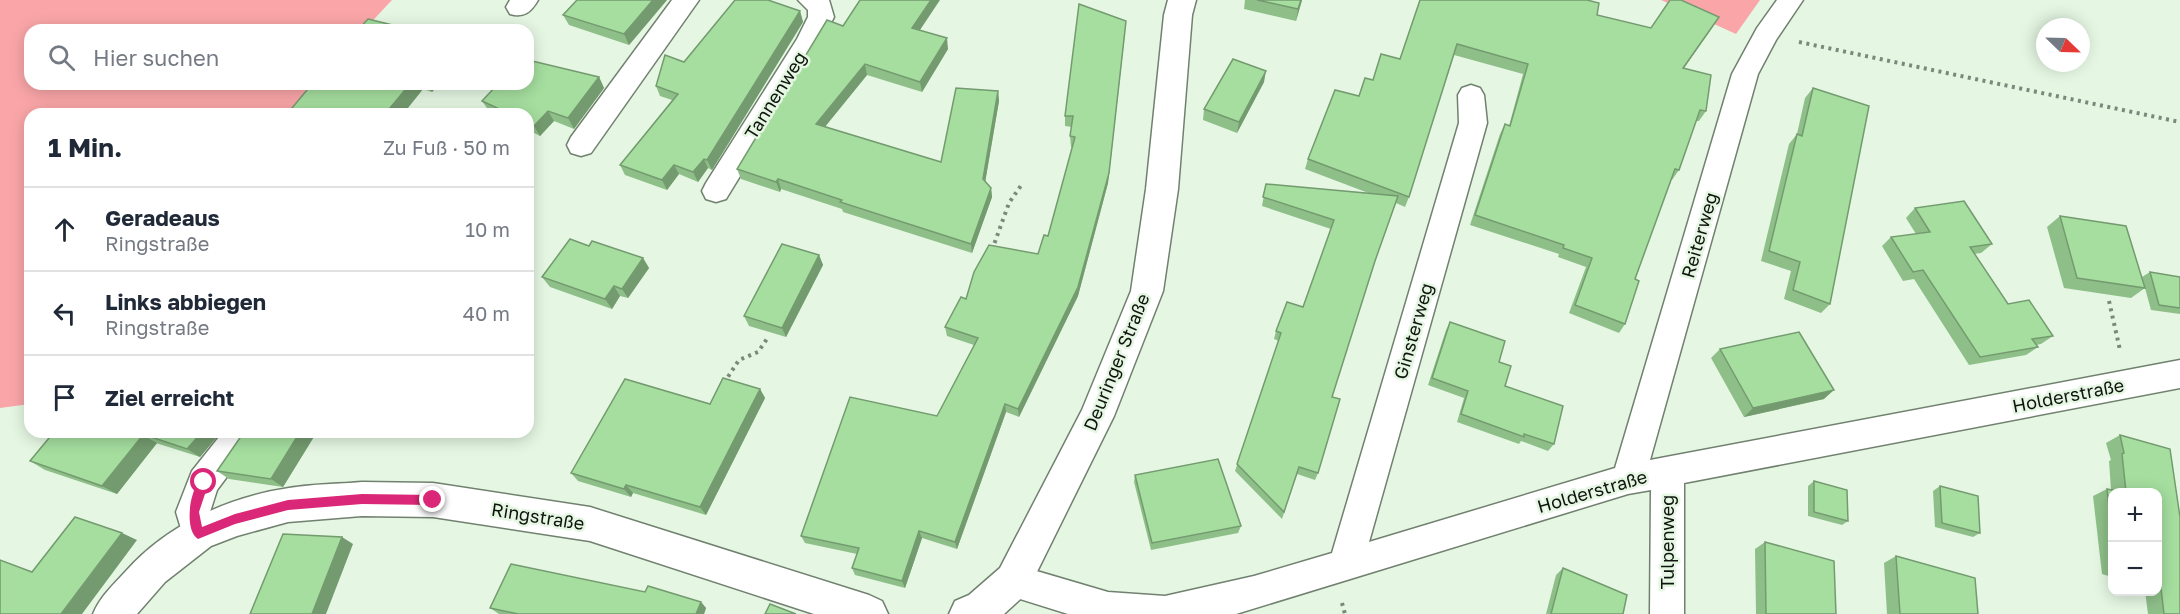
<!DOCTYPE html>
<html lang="de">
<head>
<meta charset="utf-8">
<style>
	body { margin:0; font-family:"Golos Text",sans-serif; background:#f2f2f3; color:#1f2937 }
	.controls { position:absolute; right:18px; bottom:18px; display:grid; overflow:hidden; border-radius:12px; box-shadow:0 3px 15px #0003 }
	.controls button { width:54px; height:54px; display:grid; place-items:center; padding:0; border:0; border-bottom:2px solid #e0e1e3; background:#fff; color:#1f2937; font:30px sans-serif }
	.compass { position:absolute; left:2036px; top:18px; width:54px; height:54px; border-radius:50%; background:#fff; box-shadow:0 3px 15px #0003; rotate:113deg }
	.stop { position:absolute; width:18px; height:18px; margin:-14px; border:4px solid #db2777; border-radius:50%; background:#fff }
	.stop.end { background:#db2777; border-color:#fff; box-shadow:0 2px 6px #0008 }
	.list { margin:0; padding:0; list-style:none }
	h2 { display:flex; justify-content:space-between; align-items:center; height:78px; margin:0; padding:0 24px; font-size:26px }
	h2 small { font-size:20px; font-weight:400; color:#747a83 }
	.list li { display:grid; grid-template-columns:39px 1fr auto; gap:18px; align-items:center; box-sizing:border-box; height:84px; padding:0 24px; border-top:2px solid #e0e1e3 }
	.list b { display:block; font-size:22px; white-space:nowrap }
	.list p { margin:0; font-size:20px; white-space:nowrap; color:#747a83 }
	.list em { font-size:20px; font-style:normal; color:#747a83 }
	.icon { flex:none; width:33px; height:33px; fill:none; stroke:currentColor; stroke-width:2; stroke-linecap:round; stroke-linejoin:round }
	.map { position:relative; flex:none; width:2180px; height:614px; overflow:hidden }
	.search { position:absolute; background:#fff; box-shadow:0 3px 15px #0003; left:24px; top:24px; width:510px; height:66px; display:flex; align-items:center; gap:15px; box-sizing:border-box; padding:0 21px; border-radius:18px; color:#747a83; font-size:22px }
	.panel { position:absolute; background:#fff; box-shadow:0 3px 15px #0003; left:24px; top:108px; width:510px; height:330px; border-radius:18px }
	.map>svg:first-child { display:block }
	.green { fill:#faa6a8 }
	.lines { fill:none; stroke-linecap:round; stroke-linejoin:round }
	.minor-casing { stroke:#71816f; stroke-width:3 }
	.tertiary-casing { stroke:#71816f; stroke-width:3 }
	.path { stroke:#7c887b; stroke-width:4; stroke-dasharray:3 4.5; stroke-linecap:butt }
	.minor { fill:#fff; fill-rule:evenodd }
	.tertiary { fill:#fff; fill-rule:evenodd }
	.wall { fill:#8ebf89 }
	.shaded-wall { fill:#749b6f }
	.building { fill:#a5de9f; stroke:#749b6f; stroke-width:1.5 }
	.route { fill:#db2777 }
	.labels { text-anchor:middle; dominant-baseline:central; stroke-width:5; stroke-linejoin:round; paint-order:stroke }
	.street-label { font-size:18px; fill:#0f150e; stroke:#e5f7e3 }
</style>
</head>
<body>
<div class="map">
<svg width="2180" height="614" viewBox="0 0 2180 614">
	<rect width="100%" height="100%" fill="#e5f7e3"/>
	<g class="green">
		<polygon points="0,0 392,0 364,30 30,30 30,84 315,84 288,114 30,114 30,404 0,408"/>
		<polygon points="1661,0 1760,0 1736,34"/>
	</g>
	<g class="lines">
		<g class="minor-casing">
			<g id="minor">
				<path d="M510 0H538C531 12 524 18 510 14L506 7Z"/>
				<polygon points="672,0 699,0 591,153 581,156 571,153 567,145 571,137"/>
				<polygon points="798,0 829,0 834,17 817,50 726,199 716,202 706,199 702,191 706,183 797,39 808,17 808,10"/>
				<polygon points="1777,0 1803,0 1776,40 1758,74 1650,460 2180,360 2180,388 1684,483 1684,614 1650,614 1651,490 1628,494 1236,614 1068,614 1001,593 996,581 1001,569 1013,564 1108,592 1165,596 1254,576 1332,553 1459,123 1458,95 1462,88 1471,85 1480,88 1484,95 1487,123 1369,542 1615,468 1732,74 1757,28"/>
				<polygon points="223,432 258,432 253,442 217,490 210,512 215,534 210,545 198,550 186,545 176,512 192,471"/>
			</g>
		</g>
		<g class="tertiary-casing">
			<g id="tertiary">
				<polygon points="1168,0 1196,0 1192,15 1178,189 1163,291 1114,416 1026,594 1004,614 949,614 955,601 969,595 1000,568 1082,410 1131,291 1146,189 1164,15"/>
				<path d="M362 482 433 483 590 507 869 595 882 601 888 614H814L590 541 433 517 362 516 288 522 237 536 211 546 165 582 137 614H93C100 597 113 585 126 571 167 525 228 497 289 488 313 484 338 484 362 482Z"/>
			</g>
		</g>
		<g class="path">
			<polyline points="1799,42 2180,122"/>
			<polyline points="992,250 1009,203 1022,184"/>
			<polyline points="2109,301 2120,350"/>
			<polyline points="724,383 739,360 758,352 769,336"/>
			<polyline points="1342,603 1345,614"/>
		</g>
		<use href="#minor" class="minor"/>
		<use href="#tertiary" class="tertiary"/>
	</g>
	<g class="wall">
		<polygon points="577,0 667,0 629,45 569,25 563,15"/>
		<polygon points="1245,0 1302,0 1296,21 1244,9"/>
		<polygon points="1420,0 1597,15 1651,28 1719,17 1684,68 1706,111 1699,121 1696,121 1679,170 1672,180 1671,180 1635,279 1625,324 1619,333 1569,313 1586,267 1558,257 1559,254 1470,225 1500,134 1505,124 1509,126 1523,74 1454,55 1409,197 1405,207 1396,203 1375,261 1332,397 1318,473 1315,480 1297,474 1282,519 1235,471 1279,341 1274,339 1276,331 1303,307 1331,229 1262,206 1266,184 1371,194 1305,169 1308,159 1373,80 1400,59"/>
		<polygon points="800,11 803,22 712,170 708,168 698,182 679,174 667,190 625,175 620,165 672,100 660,96 656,86 684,62"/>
		<polygon points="843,26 920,30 948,49 922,92 867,75 825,127 941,162 998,91 999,101 985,182 991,188 992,197 972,253 843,212 842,209 781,189 780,192 741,179 737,169"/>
		<polygon points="1125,32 1108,183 1078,296 1019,417 1006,412 957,549 922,538 905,588 855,575 852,568 857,554 805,543 801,536 937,416 974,345 947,336 945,327 966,299 1038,254 1048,236 1073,147 1071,147 1070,136 1072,127 1065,126 1065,116"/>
		<polygon points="599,77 604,88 574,129 554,121 540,136 528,130 528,114 495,114 489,111 482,101"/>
		<polygon points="1264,82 1237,133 1203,120 1204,109"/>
		<polygon points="312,84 439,84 432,92 423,89 403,114 287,114"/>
		<polygon points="1813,88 1830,304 1821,313 1784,299 1791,271 1761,261 1789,144 1797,134 1805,98"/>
		<polygon points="1915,208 1992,244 1981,253 1974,254 2008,304 2053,336 2041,344 2036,345 2038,347 2026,355 1969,365 1914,279 1903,281 1882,246 1891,237 1916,234 1906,218"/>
		<polygon points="2060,216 2142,277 2150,272 2180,277 2180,314 2151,310 2145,288 2131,298 2064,288 2047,227"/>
		<polygon points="589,246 643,258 649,268 628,298 620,296 612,309 550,287 542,277"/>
		<polygon points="819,255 823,265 786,337 749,326 744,316"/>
		<polygon points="1450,322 1499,362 1505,386 1554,444 1548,451 1521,441 1519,444 1457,422 1464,398 1428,385 1446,330"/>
		<polygon points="1720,349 1824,399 1744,417 1711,358"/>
		<polygon points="760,389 765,398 706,515 633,493 631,497 578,481 571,473 710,404"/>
		<polygon points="54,432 221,432 200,457 156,443 157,443 117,494 45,470 30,461"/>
		<polygon points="312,433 315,435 283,487 229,479 217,471 243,435"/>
		<polygon points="2120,435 2170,449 2180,517 2180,614 2148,614 2145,591 2157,591 2157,492 2112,492 2112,577 2102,574 2093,496 2107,489 2111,490 2109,461 2111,460 2106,443"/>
		<polygon points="1135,475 1241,526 1238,533 1151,550 1134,482"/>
		<polygon points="1814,481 1848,521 1842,525 1808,516 1808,486"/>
		<polygon points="1940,486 1980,533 1973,537 1935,527 1933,491"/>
		<polygon points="1765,542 1836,614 1756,614 1755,549"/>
		<polygon points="1896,556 1978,614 1887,614 1884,563"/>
		<polygon points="1563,568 1623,614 1546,614 1556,575"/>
		<polygon points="645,592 701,602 706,608 704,614 499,614 490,608"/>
	</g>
	<g class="shaded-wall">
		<polygon points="653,0 667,0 629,45 624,34"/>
		<polygon points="931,0 940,0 914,39 912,28"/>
		<polygon points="1301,0 1302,0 1296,21 1298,9"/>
		<polygon points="800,11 803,22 712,170 707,160"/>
		<polygon points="1719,17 1712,28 1677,78 1683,68"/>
		<polygon points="1126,21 1125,32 1108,183 1078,296 1019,417 1018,409"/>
		<polygon points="947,38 948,49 922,92 920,82"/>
		<polygon points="865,64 867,75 819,134 816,124"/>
		<polygon points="1266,71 1264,82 1237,133 1239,122"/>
		<polygon points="599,77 604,88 574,129 568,118"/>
		<polygon points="410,84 419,84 423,89 403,114 385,114"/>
		<polygon points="426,84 439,84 432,92"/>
		<polygon points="998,91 999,101 984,189 983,179"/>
		<polygon points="548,111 554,121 540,136 534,126"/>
		<polygon points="704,159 708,168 698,182 693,172"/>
		<polygon points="674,165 679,174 667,190 662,180"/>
		<polygon points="778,179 781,189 780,192 776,182"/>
		<polygon points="991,188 992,197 972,253 971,244"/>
		<polygon points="819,255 823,265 786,337 782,328"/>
		<polygon points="643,258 649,268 628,298 622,289"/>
		<polygon points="614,286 620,296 612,309 605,299"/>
		<polygon points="760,389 765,398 706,515 700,507"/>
		<polygon points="1834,390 1824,399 1744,417 1753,408"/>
		<polygon points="1005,404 1006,412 957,549 955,542"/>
		<polygon points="202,432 221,432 200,457 187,449"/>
		<polygon points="300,432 312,432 312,433 315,435 283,487 271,479"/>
		<polygon points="143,435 157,443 117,494 102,486"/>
		<polygon points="626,485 633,493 631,497 624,489"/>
		<polygon points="919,531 922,538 905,588 902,581"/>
		<polygon points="122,533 137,540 82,614 61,614"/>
		<polygon points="342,537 353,544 326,614 312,614"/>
		<polygon points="701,602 706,608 704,614 696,614"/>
	</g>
	<g class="building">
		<polygon points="577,0 653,0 624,34 563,15"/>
		<polygon points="735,0 768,0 800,11 707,160 704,159 693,172 674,165 662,180 620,165 678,94 656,86 665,55 684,62"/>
		<polygon points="860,0 931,0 912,28 947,38 920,82 865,64 816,124 941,162 956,88 998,91 983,179 991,188 971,244 840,202 842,200 778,179 776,182 737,169 827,20 843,26"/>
		<polygon points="1257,0 1301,0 1298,9"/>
		<polygon points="1420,0 1587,0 1599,3 1597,15 1651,28 1670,0 1681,0 1719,17 1683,68 1711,75 1706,111 1700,110 1679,170 1675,169 1635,279 1639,281 1625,324 1575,305 1592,258 1563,248 1564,245 1475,215 1505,124 1510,126 1528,64 1457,44 1409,197 1308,159 1335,90 1359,96 1365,78 1373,80 1381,54 1400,59"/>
		<polygon points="1079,4 1126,21 1109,173 1078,287 1018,409 1005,404 955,542 919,531 902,581 852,568 859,548 801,536 850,397 937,416 978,338 945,327 961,297 966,299 974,272 989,245 1038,254 1044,235 1048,236 1075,137 1070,136 1073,116 1065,116"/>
		<polygon points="368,19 413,30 358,30"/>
		<polygon points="1233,59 1266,71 1239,122 1204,109"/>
		<polygon points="528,60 599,77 568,118 548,111 534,126 528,123 528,114 510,114 482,101 498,84 528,84"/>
		<polygon points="312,84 410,84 385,114 287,114"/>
		<polygon points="1813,88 1869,106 1830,304 1793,290 1800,262 1769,251 1797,134 1802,136"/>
		<polygon points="1266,184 1398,196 1375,261 1332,397 1340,399 1318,473 1299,467 1284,512 1237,464 1281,333 1276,331 1287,302 1303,307 1334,220 1263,197"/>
		<polygon points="1964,201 1992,244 1970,247 2008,304 2029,300 2053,336 2032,339 2038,347 1980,357 1923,270 1913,272 1891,237 1930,232 1915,208"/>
		<polygon points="2060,216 2126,226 2145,288 2077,278"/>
		<polygon points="570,239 589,246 592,241 643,258 622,289 614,286 605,299 542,277"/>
		<polygon points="782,244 819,255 782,328 744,316"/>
		<polygon points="2150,272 2180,277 2180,308 2159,305"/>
		<polygon points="1450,322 1505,341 1499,362 1511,366 1505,386 1563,406 1554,444 1524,434 1524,437 1461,414 1468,391 1432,378"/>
		<polygon points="1799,332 1834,390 1753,408 1720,349"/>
		<polygon points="723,378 760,389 700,507 626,485 624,489 571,473 625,379 710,404"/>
		<polygon points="54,432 135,432 143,435 102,486 30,461"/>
		<polygon points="136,432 202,432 187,449"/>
		<polygon points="244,432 300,432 271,479 217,471"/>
		<polygon points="2120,435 2170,449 2180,517 2180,614 2164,614 2160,580 2157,580 2157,492 2126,492 2122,454 2124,453"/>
		<polygon points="1218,459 1241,526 1152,543 1135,475"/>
		<polygon points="1814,481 1847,490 1848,521 1814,512"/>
		<polygon points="1940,486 1978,496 1980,533 1942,523"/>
		<polygon points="2107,489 2122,492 2112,492 2112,536"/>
		<polygon points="75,517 122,533 61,614 0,614 0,560 32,572"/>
		<polygon points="283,534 342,537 312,614 250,614"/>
		<polygon points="1765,542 1834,561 1836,614 1766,614"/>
		<polygon points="1896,556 1975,578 1978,614 1900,614"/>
		<polygon points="511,564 645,592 648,586 701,602 696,614 518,614 490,608"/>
		<polygon points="1563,568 1627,595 1623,614 1551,614"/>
		<polygon points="770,604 796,614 765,614"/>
	</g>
	<path class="route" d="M204 477 209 482 199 512 202 527 235 514 288 500 362 494 433 495 439 500 433 505 362 504 288 510 235 524 198 539C183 530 190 484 204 477Z"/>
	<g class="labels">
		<g class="street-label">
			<text transform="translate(775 95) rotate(-58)">Tannenweg</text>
			<text transform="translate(1699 235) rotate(-74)">Reiterweg</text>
			<text transform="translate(1413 331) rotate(-74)">Ginsterweg</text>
			<text transform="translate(1116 362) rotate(-68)">Deuringer Straße</text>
			<text transform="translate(2068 395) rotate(-11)">Holderstraße</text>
			<text transform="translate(1592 491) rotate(-16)">Holderstraße</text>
			<text transform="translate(538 516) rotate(9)">Ringstraße</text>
			<text transform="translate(1667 542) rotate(-90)">Tulpenweg</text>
		</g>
	</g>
</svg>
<div class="controls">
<button>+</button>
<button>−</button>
</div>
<svg class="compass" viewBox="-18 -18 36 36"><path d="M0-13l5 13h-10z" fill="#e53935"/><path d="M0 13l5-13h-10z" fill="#747a83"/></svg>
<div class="stop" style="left:204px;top:482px"></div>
<div class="stop end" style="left:433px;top:500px"></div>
<div class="search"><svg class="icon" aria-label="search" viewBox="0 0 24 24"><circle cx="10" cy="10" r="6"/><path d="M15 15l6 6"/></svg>Hier suchen</div>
<section class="panel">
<h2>1 Min.<small>Zu Fuß · 50 m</small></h2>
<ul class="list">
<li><svg class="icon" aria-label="ahead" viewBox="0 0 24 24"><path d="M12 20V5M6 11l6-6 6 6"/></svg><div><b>Geradeaus</b><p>Ringstraße</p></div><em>10 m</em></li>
<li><svg class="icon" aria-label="left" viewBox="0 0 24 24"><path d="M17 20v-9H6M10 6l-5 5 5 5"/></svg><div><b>Links abbiegen</b><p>Ringstraße</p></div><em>40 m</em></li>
<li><svg class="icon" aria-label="arrive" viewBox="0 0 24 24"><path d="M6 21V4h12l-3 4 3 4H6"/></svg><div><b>Ziel erreicht</b></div></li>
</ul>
</section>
</div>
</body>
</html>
